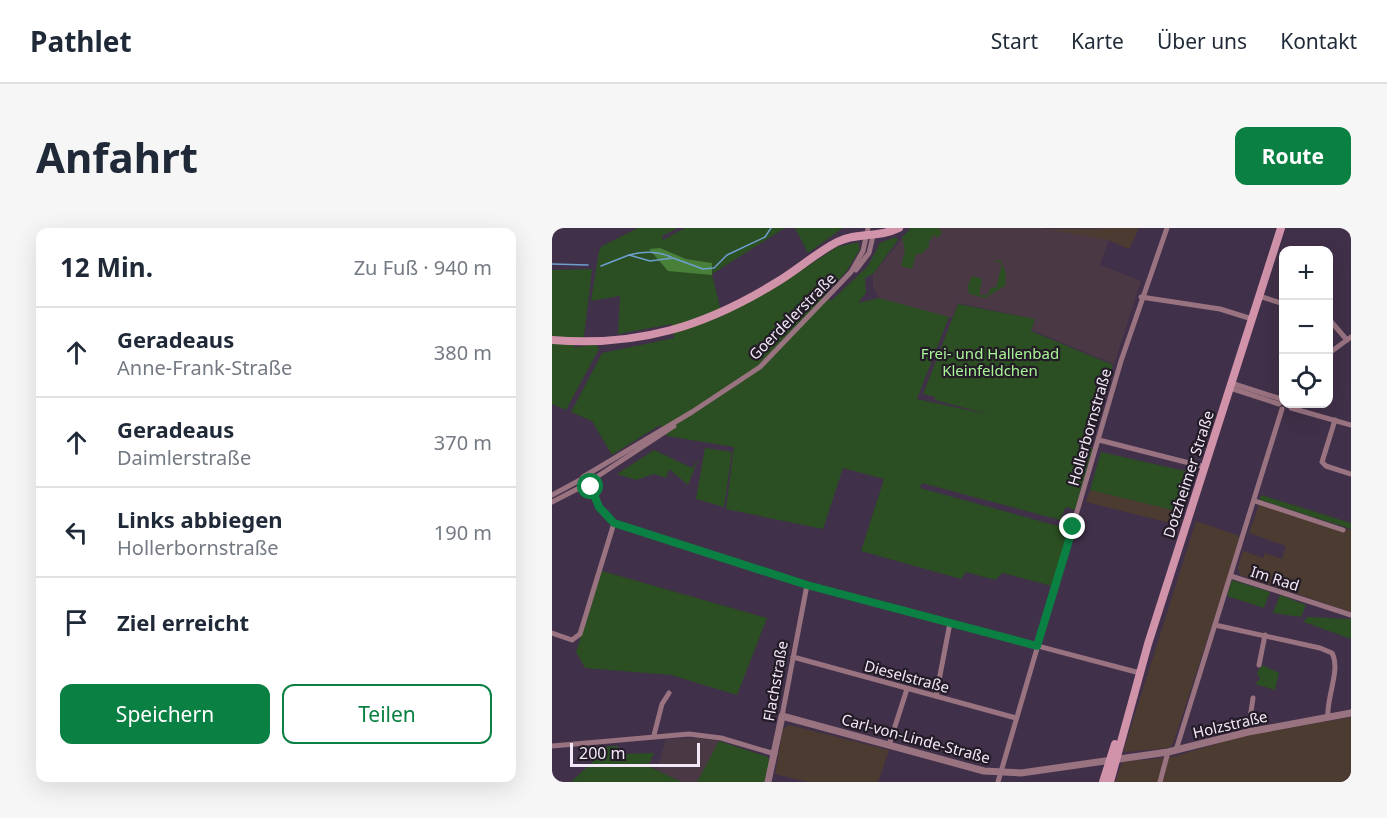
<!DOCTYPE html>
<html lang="de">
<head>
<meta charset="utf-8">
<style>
	body { margin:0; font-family:"Noto Sans",sans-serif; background:#f6f6f7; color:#1f2937 }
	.controls { position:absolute; right:18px; top:18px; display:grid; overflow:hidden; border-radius:12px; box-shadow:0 6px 24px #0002 }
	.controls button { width:54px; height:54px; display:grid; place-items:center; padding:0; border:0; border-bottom:2px solid #e0e1e3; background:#fff; color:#1f2937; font:30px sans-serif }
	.scale { position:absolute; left:18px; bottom:15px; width:130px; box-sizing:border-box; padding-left:6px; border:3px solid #f2e8f8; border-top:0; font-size:16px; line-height:21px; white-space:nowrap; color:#f2e8f8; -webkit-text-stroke:4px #231c27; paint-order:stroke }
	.stop { position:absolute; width:18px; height:18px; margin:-14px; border:4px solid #0b8043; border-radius:50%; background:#fff }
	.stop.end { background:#0b8043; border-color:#fff; box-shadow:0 2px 6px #0008 }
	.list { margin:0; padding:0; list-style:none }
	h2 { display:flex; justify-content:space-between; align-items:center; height:78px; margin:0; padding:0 24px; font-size:26px }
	h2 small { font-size:20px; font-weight:400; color:#747a83 }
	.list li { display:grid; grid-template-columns:39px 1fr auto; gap:18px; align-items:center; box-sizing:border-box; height:90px; padding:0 24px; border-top:2px solid #e0e1e3 }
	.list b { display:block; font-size:22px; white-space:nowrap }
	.list p { margin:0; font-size:20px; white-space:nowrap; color:#747a83 }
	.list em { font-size:20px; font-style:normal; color:#747a83 }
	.actions { display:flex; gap:12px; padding:18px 24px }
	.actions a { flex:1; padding:14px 0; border:2px solid #0b8043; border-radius:12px; text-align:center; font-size:21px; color:#0b8043 }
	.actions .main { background:#0b8043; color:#fff }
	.icon { flex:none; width:33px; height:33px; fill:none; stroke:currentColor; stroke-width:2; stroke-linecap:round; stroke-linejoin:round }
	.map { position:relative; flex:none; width:799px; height:554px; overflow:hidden; border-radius:12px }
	header { display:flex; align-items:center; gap:36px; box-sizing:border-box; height:84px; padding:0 30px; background:#fff; border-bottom:2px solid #e0e1e3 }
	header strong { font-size:28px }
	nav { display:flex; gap:33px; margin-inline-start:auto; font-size:21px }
	.intro { display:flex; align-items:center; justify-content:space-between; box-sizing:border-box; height:144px; padding:0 36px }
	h1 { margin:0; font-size:42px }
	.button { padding:15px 27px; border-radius:12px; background:#0b8043; color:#fff; font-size:21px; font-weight:700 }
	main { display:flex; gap:36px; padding:0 36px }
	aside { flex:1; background:#fff; border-radius:12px; box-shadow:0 6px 24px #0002 }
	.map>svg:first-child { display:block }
	.commercial { fill:#4c3b31 }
	.education { fill:#4a3944 }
	.green { fill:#2b4e22 }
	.forest { fill:#48803a }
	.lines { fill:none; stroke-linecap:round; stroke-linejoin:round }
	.stream { stroke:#6d9ecd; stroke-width:1.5 }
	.minor { stroke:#9a7381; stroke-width:5 }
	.tertiary { stroke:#9a7381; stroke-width:7 }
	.secondary { stroke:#d193aa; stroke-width:8 }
	.route { stroke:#0b8043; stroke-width:8 }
	.labels { text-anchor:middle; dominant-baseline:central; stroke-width:4.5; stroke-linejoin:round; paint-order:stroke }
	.street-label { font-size:15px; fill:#f2e8f8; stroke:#231c27 }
	.park-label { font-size:15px; fill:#a8f595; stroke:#231c27 }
</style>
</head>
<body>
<header>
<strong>Pathlet</strong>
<nav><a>Start</a><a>Karte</a><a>Über uns</a><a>Kontakt</a></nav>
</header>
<div class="intro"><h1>Anfahrt</h1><a class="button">Route</a></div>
<main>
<aside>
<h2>12 Min.<small>Zu Fuß · 940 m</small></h2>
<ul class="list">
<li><svg class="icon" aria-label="ahead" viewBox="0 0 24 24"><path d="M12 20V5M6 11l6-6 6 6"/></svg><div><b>Geradeaus</b><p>Anne-Frank-Straße</p></div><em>380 m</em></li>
<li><svg class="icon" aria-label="ahead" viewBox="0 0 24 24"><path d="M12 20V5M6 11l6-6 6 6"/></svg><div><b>Geradeaus</b><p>Daimlerstraße</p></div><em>370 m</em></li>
<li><svg class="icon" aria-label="left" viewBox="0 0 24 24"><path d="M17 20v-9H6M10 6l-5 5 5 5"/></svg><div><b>Links abbiegen</b><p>Hollerbornstraße</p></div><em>190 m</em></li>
<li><svg class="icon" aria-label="arrive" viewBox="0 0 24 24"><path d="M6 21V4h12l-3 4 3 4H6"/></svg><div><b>Ziel erreicht</b></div></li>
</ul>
<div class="actions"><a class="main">Speichern</a><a>Teilen</a></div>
</aside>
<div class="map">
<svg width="799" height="554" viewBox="0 0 799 554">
	<rect width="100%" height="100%" fill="#403049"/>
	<g class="commercial">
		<polygon points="587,0 577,21 556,12 489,1"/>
		<polygon points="538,262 629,284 626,297 534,274"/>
		<polygon points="707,276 791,303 792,300 799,302 799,384 688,347 686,339 691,323 711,330 713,325 730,331 734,318 697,305"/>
		<polygon points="644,293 688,308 675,351 621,516 617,520 573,524 572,521"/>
		<polygon points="799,489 799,554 563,554 570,534 620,529 694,507"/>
		<polygon points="237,497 337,522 326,554 256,554 223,546 231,501"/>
	</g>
	<g class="education">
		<polygon points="359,0 489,0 557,12 548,37 589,53 562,136 480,102 483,91 406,75 400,90 327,70 321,60 321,46"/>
		<polygon points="147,510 167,513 145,554 130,554 105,542 114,511"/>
	</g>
	<g class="green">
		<polygon points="86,0 126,0 110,8 111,12 133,0 233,0 160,46 159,35 134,31 108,20 160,46 170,88 214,65 285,19 306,14 308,21 294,44 274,65 279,73 316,38 328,15 344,9 346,12 321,46 313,50 314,65 306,75 327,70 397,89 365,171 439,187 383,172 383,169 371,166 406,76 483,91 479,103 561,137 537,219 541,221 523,282 514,279 508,292 370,255 368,260 517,301 500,358 451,345 443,352 414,344 409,351 309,323 332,251 291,240 271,301 174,281 182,219 115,208 108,197 60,227 40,193 19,184 50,125 122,110 120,96 66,106 68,68 39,73 47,23 50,18"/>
		<polygon points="243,0 291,0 256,25"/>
		<polygon points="359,0 386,0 390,4 386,10 382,7 376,15 378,17 370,26 364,26 360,41 349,38 353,23 350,9"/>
		<path d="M444 32 449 33C454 43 455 47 453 58L433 70 418 66 415 60 420 48 430 51 427 67H436L439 59 444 60 450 36 444 33 440 39Z"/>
		<polygon points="40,41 32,108 21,120 44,116 47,121 14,182 0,176 0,42"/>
		<polygon points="153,220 180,224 172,279 144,271"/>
		<polygon points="102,222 140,240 146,231 136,257 117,241 114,250 102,246 84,252 65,246"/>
		<polygon points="549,224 642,245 629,284 538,262"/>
		<polygon points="709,267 799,295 799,301 708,272"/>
		<polygon points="50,343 215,390 185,467 119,447 33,440 24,424"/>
		<polygon points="680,352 718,364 712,380 675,368"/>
		<polygon points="728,367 754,377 749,389 721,385"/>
		<polygon points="755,389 799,391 799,411 752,394"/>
		<polygon points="710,437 727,445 723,462 703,456 708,451 705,445"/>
		<polygon points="167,513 216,529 218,535 212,554 145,554"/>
		<polygon points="61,518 66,518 66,526 102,525 96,538 130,554 19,554 50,525 50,519"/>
	</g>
	<polygon class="forest" points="108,20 134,31 160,35 160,47 116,43 97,21"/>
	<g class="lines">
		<g class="stream">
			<path d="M77 27C90 23 106 23 119 29"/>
			<polyline points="0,36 36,37"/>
			<polyline points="49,38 77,27 98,33 121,30 151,41 162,40 175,27 213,9 219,0"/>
		</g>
		<g class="minor">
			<polyline points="797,0 799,4"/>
			<polyline points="304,42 317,25 321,8"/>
			<polyline points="707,68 732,76"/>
			<polyline points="589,69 668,81 700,91"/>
			<polyline points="776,90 795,112"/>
			<polyline points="776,126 799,109"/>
			<polyline points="679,155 729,171"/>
			<polyline points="678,160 727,176"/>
			<polyline points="739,180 799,197"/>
			<polyline points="783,192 770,234 774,238 799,246"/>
			<polyline points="547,212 653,239"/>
			<polyline points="34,248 40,254 35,261 28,257 31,249 140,184 208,139 299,44 311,23 316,0"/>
			<polyline points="40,252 122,198"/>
			<polyline points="37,260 47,279 62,295 255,357 588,445"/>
			<polyline points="0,267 28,252"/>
			<polyline points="703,273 791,302"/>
			<polyline points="0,274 29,259"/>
			<polyline points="679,348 799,387"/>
			<path d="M663 397 768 420 780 425C789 442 774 470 776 489"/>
			<polyline points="0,405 20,412 28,406 62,295"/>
			<polyline points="241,429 464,490"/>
			<polyline points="707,437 713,407"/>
			<polyline points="384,468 398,395"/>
			<polyline points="230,488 255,357"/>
			<polyline points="696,504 701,470"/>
			<polyline points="102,507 110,476 117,465"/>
			<polyline points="337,517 355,461"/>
			<polyline points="0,518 137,506 169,510 223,526"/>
			<polyline points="624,522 730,181"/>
			<polyline points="446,554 569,133 615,0"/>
			<polyline points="608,554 616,524"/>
		</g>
		<polyline class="tertiary" points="216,554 230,488 432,543 469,545 616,524 696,504 799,485"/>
		<g class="secondary">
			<path d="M0 112C85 119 152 99 225 54 245 42 264 25 285 14 305 4 327 10 347 0"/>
			<polyline points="551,554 563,516"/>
			<polyline points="558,554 596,416 729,0"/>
		</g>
	</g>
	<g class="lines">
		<polyline class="route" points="39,259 47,279 62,295 255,357 485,418 521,299"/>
	</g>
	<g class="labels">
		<g class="street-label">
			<text transform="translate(240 88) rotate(-45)">Goerdelerstraße</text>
			<text transform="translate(537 199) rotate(-74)">Hollerbornstraße</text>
			<text transform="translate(636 246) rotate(-72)">Dotzheimer Straße</text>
			<text transform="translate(723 350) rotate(18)">Im Rad</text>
			<text transform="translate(355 448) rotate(15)">Dieselstraße</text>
			<text transform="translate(223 453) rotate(-80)">Flachstraße</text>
			<text transform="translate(678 496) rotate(-13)">Holzstraße</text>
			<text transform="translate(364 510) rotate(15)">Carl-von-Linde-Straße</text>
		</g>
		<g class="park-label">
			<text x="438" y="125">Frei- und Hallenbad<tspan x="438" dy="17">Kleinfeldchen</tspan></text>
		</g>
	</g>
</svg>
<div class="controls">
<button>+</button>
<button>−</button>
<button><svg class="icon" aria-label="locate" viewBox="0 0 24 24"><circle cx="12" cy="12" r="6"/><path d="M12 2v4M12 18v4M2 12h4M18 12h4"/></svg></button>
</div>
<div class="scale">200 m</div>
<div class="stop" style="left:39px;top:259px"></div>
<div class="stop end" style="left:521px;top:299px"></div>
</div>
</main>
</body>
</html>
